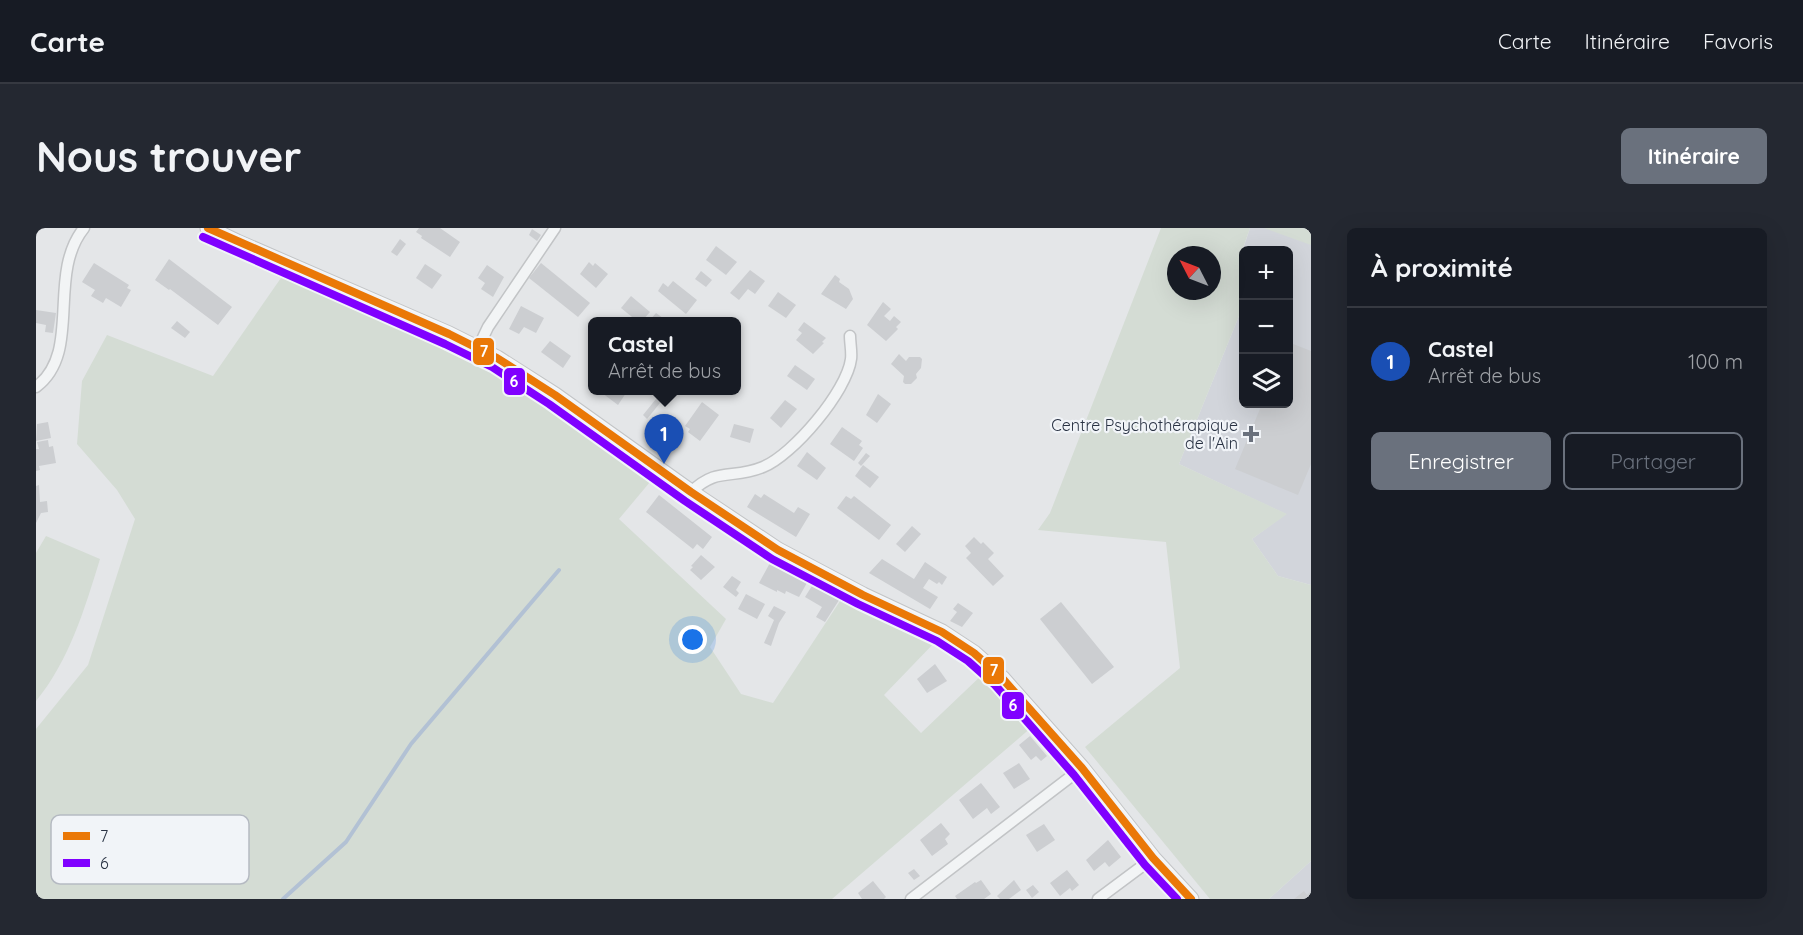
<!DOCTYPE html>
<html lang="fr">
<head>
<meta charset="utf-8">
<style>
	body { margin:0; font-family:Quicksand,sans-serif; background:#242831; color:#f1f3f6 }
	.controls { position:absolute; right:18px; top:18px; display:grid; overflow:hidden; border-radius:9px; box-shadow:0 6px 24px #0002 }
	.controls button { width:54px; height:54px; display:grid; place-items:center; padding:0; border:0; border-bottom:2px solid #363941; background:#171b24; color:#f1f3f6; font:30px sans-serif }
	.compass { position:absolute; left:1131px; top:18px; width:54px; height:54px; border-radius:50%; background:#171b24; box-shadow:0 6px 24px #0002; rotate:312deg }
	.you { position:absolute; left:657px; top:412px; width:21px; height:21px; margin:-15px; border:4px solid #fff; border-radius:50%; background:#1a73e8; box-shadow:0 0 0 9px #1a73e833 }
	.badge { display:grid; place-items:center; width:39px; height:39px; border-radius:50%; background:#6a717d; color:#fff; font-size:20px; font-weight:700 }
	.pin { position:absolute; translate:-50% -50px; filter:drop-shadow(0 2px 3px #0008) }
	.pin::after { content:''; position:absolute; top:32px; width:21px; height:18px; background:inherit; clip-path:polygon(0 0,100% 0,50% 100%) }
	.popup { position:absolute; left:552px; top:89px; width:153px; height:78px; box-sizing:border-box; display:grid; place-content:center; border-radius:9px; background:#171b24; filter:drop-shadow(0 2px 4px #0005); font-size:20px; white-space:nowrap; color:#9ea1a6 }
	.popup b { font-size:22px; color:#f1f3f6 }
	.popup::after { content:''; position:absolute; left:50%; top:100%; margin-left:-12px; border:12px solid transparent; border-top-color:#171b24 }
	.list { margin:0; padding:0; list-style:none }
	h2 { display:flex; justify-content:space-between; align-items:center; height:78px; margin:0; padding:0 24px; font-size:26px }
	h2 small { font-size:20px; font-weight:400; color:#9ea1a6 }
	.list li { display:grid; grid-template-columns:39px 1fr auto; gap:18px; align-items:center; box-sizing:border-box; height:108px; padding:0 24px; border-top:2px solid #363941 }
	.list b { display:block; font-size:22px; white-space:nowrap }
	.list p { margin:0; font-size:20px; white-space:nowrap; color:#9ea1a6 }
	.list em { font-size:20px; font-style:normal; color:#9ea1a6 }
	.actions { display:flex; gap:12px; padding:18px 24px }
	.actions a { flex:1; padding:14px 0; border:2px solid #6a717d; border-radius:9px; text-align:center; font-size:21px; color:#6a717d }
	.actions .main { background:#6a717d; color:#fff }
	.icon { flex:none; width:33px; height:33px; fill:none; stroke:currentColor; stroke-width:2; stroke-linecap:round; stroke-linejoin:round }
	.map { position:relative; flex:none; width:1275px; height:671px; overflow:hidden; border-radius:9px }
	header { display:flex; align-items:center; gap:36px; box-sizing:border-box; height:84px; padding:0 30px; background:#171b24; border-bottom:2px solid #363941 }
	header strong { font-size:28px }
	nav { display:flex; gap:33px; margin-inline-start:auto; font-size:21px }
	.intro { display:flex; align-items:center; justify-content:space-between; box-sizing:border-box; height:144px; padding:0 36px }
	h1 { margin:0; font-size:42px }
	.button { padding:15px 27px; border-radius:9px; background:#6a717d; color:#fff; font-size:21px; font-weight:700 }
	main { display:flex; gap:36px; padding:0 36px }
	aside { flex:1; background:#171b24; border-radius:9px; box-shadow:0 6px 24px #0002 }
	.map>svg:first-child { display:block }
	.built { fill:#d2d5db }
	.green { fill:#d4dcd4; fill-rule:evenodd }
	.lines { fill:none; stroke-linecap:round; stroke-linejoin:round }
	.stream { stroke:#b2c1d4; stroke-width:4 }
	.building { fill:#ccced1 }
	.street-casing { stroke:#c2c4c6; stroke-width:13 }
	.secondary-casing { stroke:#c2c4c6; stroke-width:17 }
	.street { stroke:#f2f4f5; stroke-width:10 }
	.secondary { stroke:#f6f7f7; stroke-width:15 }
	.bus-1-casing { stroke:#f1f4f8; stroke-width:12 }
	.bus-2-casing { stroke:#f1f4f8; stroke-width:12 }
	.bus-1 { stroke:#ea7807; stroke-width:8 }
	.bus-2 { stroke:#8000ff; stroke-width:8 }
	.poi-dot { fill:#6a717d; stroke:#f1f4f8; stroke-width:2 }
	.labels { text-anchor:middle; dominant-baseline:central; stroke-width:4.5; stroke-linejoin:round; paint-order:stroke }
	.poi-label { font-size:16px; fill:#293243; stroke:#f1f4f8; text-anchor:end }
	.key { fill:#f1f4f8; stroke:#b5bac2; stroke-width:1.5 }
	.key-label { font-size:16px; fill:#293243 }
	.line-badge { stroke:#f1f4f8; stroke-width:2 }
	.badge-label { font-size:16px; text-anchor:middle; font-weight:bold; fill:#fff }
</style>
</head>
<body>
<header>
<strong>Carte</strong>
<nav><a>Carte</a><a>Itinéraire</a><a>Favoris</a></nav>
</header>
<div class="intro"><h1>Nous trouver</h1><a class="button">Itinéraire</a></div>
<main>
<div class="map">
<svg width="1275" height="671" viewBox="0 0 1275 671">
	<rect width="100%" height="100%" fill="#e4e6e8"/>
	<g class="built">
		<polygon points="1214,0 1275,0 1275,357 1242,348 1216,311 1250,286 1143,236 1207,78 1208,176 1252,176 1252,22 1211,22 1207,21"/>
		<polygon points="1275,633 1275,671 1233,671"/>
	</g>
	<g class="green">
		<path d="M1125 0H1214L1207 20 1211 22H1208L1207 78 1143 236 1251 286 1216 311 1242 348 1275 357V633L1233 671H1174L1049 519 1144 440 1130 314 1002 302 1014 285ZM1140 27H1176V63H1140Z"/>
		<polygon points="1228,0 1275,0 1275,17"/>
		<polygon points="247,47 306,67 418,116 518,175 619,248 583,291 690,391 674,419 705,466 737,475 808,367 901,412 848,467 885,505 949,444 997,498 796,671 0,671 0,501 52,437 99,291 81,262 41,216 46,153 71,107 177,148"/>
		<path d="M10 308 64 331C49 380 33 433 0 473V325Z"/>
	</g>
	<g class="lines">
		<polyline class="stream" points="247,671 310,614 375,516 523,342"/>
	</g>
	<g class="building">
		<polygon points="383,0 404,0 424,14 414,29 385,10 386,8 380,4"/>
		<polygon points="496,1 505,7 501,13 493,7"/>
		<polygon points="364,11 370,16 361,28 355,24"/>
		<polygon points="680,18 701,34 690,47 670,32"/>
		<polygon points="133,31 196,79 182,97 134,61 133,62 119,52"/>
		<polygon points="553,34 557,38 559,35 572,46 560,60 544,46"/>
		<polygon points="58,35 93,57 91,60 95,62 85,79 70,70 67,75 55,68 59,62 46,54"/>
		<polygon points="505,35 554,75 542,89 493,50"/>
		<polygon points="389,36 406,47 396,61 380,50"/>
		<polygon points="451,37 468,49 457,69 445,61 449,55 442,50"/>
		<polygon points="714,42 729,53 719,66 712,61 703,72 694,65"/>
		<polygon points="665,43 676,52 670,59 659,51"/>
		<polygon points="799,47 804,51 803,54 813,61 817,71 810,81 785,66"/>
		<polygon points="637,53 661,72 650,86 622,63 627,55 632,59"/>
		<polygon points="742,64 760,77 750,90 732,78"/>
		<polygon points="595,68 614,84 606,93 601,93 585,80"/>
		<polygon points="847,74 855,81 848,88 854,93 858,88 865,94 860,99 862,101 850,113 831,97"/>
		<polygon points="485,78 508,90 500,105 488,99 483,106 473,101"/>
		<polygon points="0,82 20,85 17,105 9,104 10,97 0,95"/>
		<polygon points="620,85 631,93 613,93"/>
		<polygon points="141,93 154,104 149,110 135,100"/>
		<polygon points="768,94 790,110 786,114 788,115 777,126 760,112 766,105 762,102"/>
		<polygon points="514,113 535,128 527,140 505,124"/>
		<polygon points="1252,114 1275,123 1275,236 1262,267 1199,241 1226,176 1252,176"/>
		<polygon points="863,126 870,133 873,129 884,129 886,131 885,140 880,146 881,150 875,156 869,156 867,154 868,148 855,136"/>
		<polygon points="759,137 779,151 771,162 751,148"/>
		<polygon points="568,162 592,162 582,177 566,165"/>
		<polygon points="624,166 628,170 611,191 607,187"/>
		<polygon points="842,166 855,176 841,195 830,187"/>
		<polygon points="749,172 761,181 745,200 734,190"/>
		<polygon points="666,174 683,187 664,213 652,204 654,201 649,198"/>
		<polygon points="12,194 15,210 0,213 1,196"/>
		<polygon points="698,196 718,201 714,215 694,209"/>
		<polygon points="806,199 826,213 823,217 827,220 818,233 794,216"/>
		<polygon points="12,212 13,219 17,218 20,235 3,238 4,242 0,243 0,221 3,221 1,214"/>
		<polygon points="771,224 790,240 781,252 761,238"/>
		<polygon points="830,225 834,228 825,238 822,235"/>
		<polygon points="827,237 843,249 834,260 819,248"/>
		<polygon points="3,257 4,274 11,273 12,284 5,285 0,295 0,258"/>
		<polygon points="719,266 725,270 728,266 758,285 762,279 774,286 760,309 711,279"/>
		<polygon points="623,267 676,309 667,321 661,316 657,321 610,284"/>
		<polygon points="810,268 815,271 818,268 855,297 843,312 801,280"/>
		<polygon points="876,298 885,306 869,324 860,316"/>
		<polygon points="938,309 945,316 947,314 958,325 952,331 968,348 957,358 930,330 935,325 929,318"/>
		<polygon points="665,327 679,339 665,352 654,342 657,339 655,338"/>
		<polygon points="846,331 878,351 889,334 911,349 906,357 903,354 901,356 893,351 887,360 902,369 894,381 833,345"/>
		<polygon points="735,333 772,353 763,369 750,363 749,366 741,362 741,364 723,355"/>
		<polygon points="696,348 705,354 700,362 703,365 700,369 687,359"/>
		<polygon points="779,353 805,369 789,394 780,389 786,379 769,369"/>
		<polygon points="710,366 729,376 721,391 702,381"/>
		<polygon points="1025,374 1078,439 1056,456 1004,391"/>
		<polygon points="922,375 937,385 926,399 914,393 921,384 917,381"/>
		<polygon points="738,378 750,384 743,395 735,418 728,415 738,392 732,388"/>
		<polygon points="899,436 911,453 891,465 881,451"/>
		<polygon points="994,508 1011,528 1005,533 1000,528 995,532 983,517"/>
		<polygon points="983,535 994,551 978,561 967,545"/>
		<polygon points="945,555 964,579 955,586 951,580 937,591 923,572"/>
		<polygon points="905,595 914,606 909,611 912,616 896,628 884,612"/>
		<polygon points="1008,596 1019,612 1001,624 990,607"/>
		<polygon points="1072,612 1085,629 1073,639 1069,634 1058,643 1050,632"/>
		<polygon points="878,641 884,648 878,652 872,645"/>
		<polygon points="1031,642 1043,657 1036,663 1034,660 1024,668 1014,655"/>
		<polygon points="945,652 955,666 948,671 921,671 919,668 939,654 940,655"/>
		<polygon points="978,652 985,662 973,671 964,671 961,668"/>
		<polygon points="837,653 850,669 848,671 826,671 822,665"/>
		<polygon points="997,657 1003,664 996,670 990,662"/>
		<polygon points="1268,663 1271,667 1275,663 1275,671 1258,671"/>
	</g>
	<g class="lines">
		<g class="street-casing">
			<g id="street">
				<polyline points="442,120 452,99 519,0"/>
				<path d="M0 159C47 124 10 47 48 0"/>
				<path d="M655 264C682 238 696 252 727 239 757 227 811 163 815 131 816 124 814 115 814 108"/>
				<polyline points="875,671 1046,540"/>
				<polyline points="1062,671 1117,630"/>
			</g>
		</g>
		<g class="secondary-casing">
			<polyline id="secondary" points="172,0 201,14 413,106 461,130 519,167 655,264 742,322 827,367 906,404 938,425 966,450 1046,540 1117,630 1155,671"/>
		</g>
		<use href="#street" class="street"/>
		<use href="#secondary" class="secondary"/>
		<g class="bus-1-casing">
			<polyline id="bus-1" points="172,0 413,106 461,130 519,167 655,264 742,322 827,367 906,404 938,425 966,450 1046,540 1117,630 1155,671"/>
		</g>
		<g class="bus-2-casing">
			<polyline id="bus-2" points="167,9 409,116 456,139 513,176 649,273 736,331 822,376 901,413 932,433 959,457 1038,547 1109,637 1141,671"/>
		</g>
		<use href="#bus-1" class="bus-1"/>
		<use href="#bus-2" class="bus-2"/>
	</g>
	<path class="poi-dot" d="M1212 197h6v6h6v6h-6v6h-6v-6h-6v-6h6z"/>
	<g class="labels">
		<g class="poi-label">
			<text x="1202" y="197">Centre Psychothérapique<tspan x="1202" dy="18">de l'Ain</tspan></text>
		</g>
	</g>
	<rect x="15" y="587" width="198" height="69" rx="9" class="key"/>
	<rect x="27" y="604" width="27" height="8" fill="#ea7807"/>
	<rect x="27" y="631" width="27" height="8" fill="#8000ff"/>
	<g class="key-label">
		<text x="64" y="614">7</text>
		<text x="64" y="641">6</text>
	</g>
	<g class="line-badge">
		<rect x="436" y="109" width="23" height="29" rx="6" fill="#ea7807"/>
		<rect x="467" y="139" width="23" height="29" rx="6" fill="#8000ff"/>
		<rect x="946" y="428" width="23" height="29" rx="6" fill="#ea7807"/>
		<rect x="965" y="463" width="24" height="29" rx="6" fill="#8000ff"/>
	</g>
	<g class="badge-label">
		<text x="448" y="129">7</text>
		<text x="478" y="159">6</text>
		<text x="958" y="448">7</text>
		<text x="977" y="483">6</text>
	</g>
</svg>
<div class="controls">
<button>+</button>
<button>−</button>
<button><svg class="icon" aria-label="layers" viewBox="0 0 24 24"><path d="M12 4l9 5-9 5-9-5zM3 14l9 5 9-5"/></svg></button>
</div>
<svg class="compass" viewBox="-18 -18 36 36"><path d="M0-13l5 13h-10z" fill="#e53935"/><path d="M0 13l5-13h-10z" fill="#9ea1a6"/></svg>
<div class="you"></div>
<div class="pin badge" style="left:628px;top:236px;background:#1a4fb4">1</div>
<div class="popup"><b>Castel</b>Arrêt de bus</div>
</div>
<aside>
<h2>À proximité<small></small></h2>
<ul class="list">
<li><span class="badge" style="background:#1a4fb4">1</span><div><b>Castel</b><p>Arrêt de bus</p></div><em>100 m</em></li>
</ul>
<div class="actions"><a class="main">Enregistrer</a><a>Partager</a></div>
</aside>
</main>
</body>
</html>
